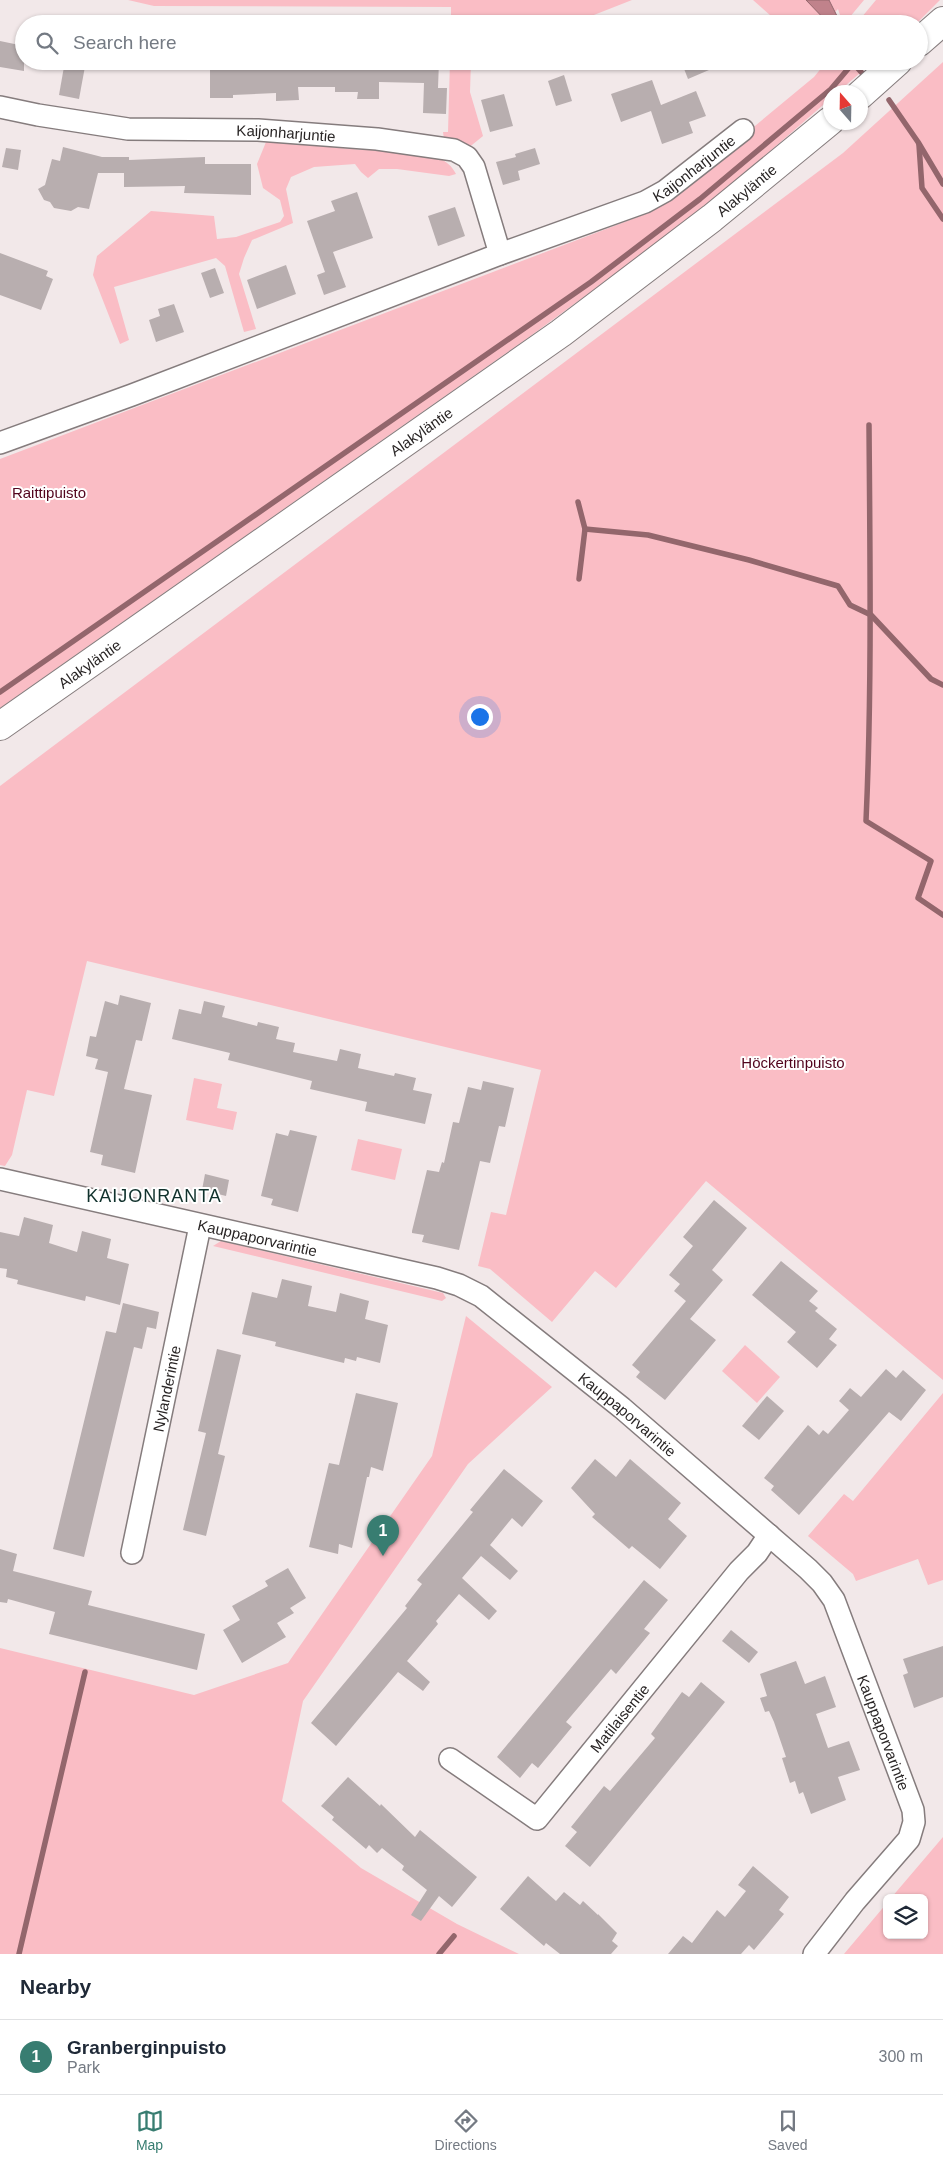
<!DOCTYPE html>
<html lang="en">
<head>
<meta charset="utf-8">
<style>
	body { margin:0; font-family:Helvetica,sans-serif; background:#f2f2f3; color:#1f2937 }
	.controls { position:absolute; right:15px; bottom:15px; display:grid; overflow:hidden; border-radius:8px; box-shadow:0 1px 4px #0004 }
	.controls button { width:45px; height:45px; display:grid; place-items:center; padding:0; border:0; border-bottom:1px solid #e0e1e3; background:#fff; color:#1f2937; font:25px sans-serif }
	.compass { position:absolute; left:823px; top:85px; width:45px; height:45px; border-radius:50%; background:#fff; box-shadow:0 1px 4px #0004; rotate:340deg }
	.you { position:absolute; left:479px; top:716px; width:18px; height:18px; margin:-12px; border:4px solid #fff; border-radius:50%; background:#1a73e8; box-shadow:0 0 0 8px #1a73e833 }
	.badge { display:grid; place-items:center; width:32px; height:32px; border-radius:50%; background:#387d71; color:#fff; font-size:16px; font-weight:700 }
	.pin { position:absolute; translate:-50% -41px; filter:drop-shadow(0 1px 2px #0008) }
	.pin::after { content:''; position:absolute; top:26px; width:18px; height:15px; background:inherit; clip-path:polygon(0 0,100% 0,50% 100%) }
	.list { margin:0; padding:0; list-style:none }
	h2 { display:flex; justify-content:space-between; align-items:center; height:65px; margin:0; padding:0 20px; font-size:21px }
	h2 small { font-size:16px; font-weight:400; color:#747a83 }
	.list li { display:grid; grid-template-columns:32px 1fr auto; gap:15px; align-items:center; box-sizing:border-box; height:75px; padding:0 20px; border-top:1px solid #e0e1e3 }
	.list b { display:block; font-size:19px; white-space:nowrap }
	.list p { margin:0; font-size:16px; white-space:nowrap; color:#747a83 }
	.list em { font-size:16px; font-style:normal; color:#747a83 }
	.icon { flex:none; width:28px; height:28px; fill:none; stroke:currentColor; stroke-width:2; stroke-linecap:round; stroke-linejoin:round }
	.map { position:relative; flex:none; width:943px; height:1954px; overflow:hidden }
	.search { position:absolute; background:#fff; box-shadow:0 1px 4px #0004; left:15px; right:15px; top:15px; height:55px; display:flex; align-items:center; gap:12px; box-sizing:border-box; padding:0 18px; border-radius:28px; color:#747a83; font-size:19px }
	.sheet { height:140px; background:#fff }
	nav { display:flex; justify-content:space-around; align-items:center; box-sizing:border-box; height:70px; border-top:1px solid #e0e1e3; background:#fff; font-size:14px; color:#747a83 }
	nav a { display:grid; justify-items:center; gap:2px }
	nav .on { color:#387d71 }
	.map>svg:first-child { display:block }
	.green { fill:#fabdc5 }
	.water { fill:#c0828b; stroke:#93666c }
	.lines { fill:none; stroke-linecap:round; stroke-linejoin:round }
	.stream { stroke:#93666c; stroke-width:5.5 }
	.building { fill:#b8aeaf }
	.minor-casing { stroke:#857c7d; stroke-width:24 }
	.secondary-casing { stroke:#857c7d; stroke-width:30 }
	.minor { stroke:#fff; stroke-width:21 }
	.secondary { stroke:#fff; stroke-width:28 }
	.labels { text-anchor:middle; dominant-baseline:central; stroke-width:4; stroke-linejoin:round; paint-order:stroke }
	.street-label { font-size:15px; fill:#292525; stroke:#fff }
	.park-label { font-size:15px; fill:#52041d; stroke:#fff }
	.quarter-label { font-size:18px; letter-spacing:1px; fill:#10312c; stroke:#fff }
</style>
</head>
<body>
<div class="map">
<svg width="943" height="1954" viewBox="0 0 943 1954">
	<rect width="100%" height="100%" fill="#f2e8e9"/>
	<g class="green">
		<polygon points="128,0 632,0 571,24 451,24 451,7 154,6"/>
		<polygon points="753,0 806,0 827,19 821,24 780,24"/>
		<polygon points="829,0 864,0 844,24 843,24 838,9 835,12"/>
		<polygon points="876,0 940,0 916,24 856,24"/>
		<polygon points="450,61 471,61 470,92 483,136 467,149 444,139 443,132 448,132"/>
		<polygon points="827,61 874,61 838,92 830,92 830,99 704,209 525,340 0,708 0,459 651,212 814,77"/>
		<polygon points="943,62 943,1380 706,1181 616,1288 595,1271 552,1322 490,1269 478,1266 491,1212 506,1215 541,1070 87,961 54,1096 27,1090 12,1155 5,1166 0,1165 0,786 843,153"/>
		<path d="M292 141C312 144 332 148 353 149 380 152 442 143 456 174L449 176 397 169H379L368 178 361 172 355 164 314 167 291 177 286 189 293 223 252 240 244 258 239 274 256 329 244 332 225 266 216 258 114 287 129 340 120 344 93 275 97 256 151 211 214 216 217 239 236 237 280 222 284 216 280 200 263 188 257 164 266 142Z"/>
		<polygon points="194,1078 222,1084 217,1108 237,1112 233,1130 186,1120"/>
		<polygon points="358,1139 402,1149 395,1180 351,1170"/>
		<polygon points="221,1241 443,1293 446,1298 442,1301 213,1246"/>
		<polygon points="466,1316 552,1387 468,1464 303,1701 282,1801 361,1868 457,1924 519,1954 0,1954 0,1648 194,1695 288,1663 432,1456"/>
		<polygon points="745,1345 780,1377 757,1403 722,1371"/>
		<polygon points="943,1393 943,1580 928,1585 918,1559 856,1581 853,1574 808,1536 844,1494 853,1501"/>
		<polygon points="943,1837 943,1954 844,1954 887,1903 887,1935 924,1935 924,1898 891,1898"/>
	</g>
	<polygon class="water" points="806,0 829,0 839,20 838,24 829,24"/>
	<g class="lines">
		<g class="stream">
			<polyline points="852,62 862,73"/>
			<polyline points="889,100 918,142 943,184"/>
			<polyline points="919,145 922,188 943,219"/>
			<path d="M869 425C870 557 872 689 866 821L931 861 918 898 943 915"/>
			<polyline points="578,502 585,529 579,579"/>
			<polyline points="585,529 648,535 749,560 838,586 850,605 871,615 931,679 943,685"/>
			<polyline points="0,692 591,282 700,199 831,89 853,63"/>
			<polyline points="19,1954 85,1672"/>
			<polyline points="439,1954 454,1936"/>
		</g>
	</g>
	<g class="building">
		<polygon points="0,41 24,46 24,71 0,67"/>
		<polygon points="65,61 86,61 79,99 59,95"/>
		<polygon points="244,61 439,61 438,88 447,88 446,114 423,113 424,83 379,82 379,99 357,99 358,92 335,92 335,87 298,87 299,100 276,101 276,93 233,95 233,98 210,98 210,68 239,68 239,64 244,63"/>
		<polygon points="681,61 730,61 688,79"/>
		<polygon points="564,75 572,101 556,106 548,81"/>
		<polygon points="652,80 661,105 696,91 706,116 689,122 693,133 662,144 651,111 621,122 611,94"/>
		<polygon points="504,94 513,126 490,132 481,100"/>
		<polygon points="63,147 102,157 129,157 129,160 205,157 205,164 251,164 251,195 184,193 185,186 124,187 124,173 98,173 89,209 78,207 71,211 54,208 50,202 44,200 38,189 45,185 52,159 60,161"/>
		<polygon points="6,148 21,150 18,170 2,167"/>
		<polygon points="535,148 540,164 518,171 520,180 503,185 496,162 516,157 515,154"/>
		<polygon points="357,192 373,238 333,252 346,287 324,295 317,275 325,272 307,221 335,211 331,201"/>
		<polygon points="455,207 465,236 438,246 428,216"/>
		<polygon points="0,253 48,271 46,276 53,279 41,310 0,295"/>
		<polygon points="286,265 296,294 257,309 247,280"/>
		<polygon points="215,268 224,293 210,298 201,273"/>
		<polygon points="174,304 184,332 156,342 149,320 160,316 158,309"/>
		<polygon points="120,995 151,1003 142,1041 136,1040 124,1089 152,1095 135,1173 101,1165 103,1155 90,1152 108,1072 95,1069 98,1059 86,1056 90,1036 96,1037 105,1001 118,1005"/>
		<polygon points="204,1001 225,1006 222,1017 257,1026 258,1022 279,1027 276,1039 295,1043 293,1052 337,1061 340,1049 361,1054 358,1068 394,1076 395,1073 416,1078 413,1090 432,1094 425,1124 365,1111 367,1102 310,1089 312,1081 228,1060 230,1053 172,1039 179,1009 201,1014"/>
		<polygon points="483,1081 514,1088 505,1127 499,1126 490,1163 480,1161 459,1250 422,1242 424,1235 412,1233 412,1231 427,1170 439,1172 442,1162 444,1163 453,1122 459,1123 468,1087 481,1090"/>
		<polygon points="290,1130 317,1136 298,1212 271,1205 273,1199 261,1196 276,1133 288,1136"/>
		<polygon points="205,1174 229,1180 226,1196 202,1190"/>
		<polygon points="714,1200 747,1228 712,1270 723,1280 690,1319 716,1340 665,1400 636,1377 640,1372 632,1365 686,1301 674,1291 680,1284 669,1275 693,1246 683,1237"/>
		<polygon points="24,1217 53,1225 49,1243 77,1252 82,1231 111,1239 107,1258 129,1264 120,1305 86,1296 85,1301 17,1284 18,1280 6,1277 7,1269 0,1268 0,1232 19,1236"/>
		<polygon points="781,1261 818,1291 809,1301 818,1308 815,1311 837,1329 829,1339 837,1345 817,1368 787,1342 796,1332 752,1295"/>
		<polygon points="282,1279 312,1286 308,1306 336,1312 340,1293 369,1301 365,1319 388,1325 380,1363 357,1357 356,1361 345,1358 344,1363 275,1346 276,1342 242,1334 252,1292 277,1298"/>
		<polygon points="123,1303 159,1312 156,1329 147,1327 142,1349 134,1347 84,1557 53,1549 106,1331 116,1333"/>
		<polygon points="217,1349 241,1355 218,1454 225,1456 206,1536 183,1530 206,1433 198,1431"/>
		<polygon points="886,1369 896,1378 903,1370 926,1390 901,1421 889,1412 799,1515 771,1490 774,1486 764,1478 808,1425 819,1435 823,1430 828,1434 849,1410 839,1401 850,1388 861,1397"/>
		<polygon points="356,1393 398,1403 383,1471 371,1467 369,1477 367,1477 352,1548 339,1544 338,1554 309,1547 329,1463 339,1465"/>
		<polygon points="767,1396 784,1411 759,1440 742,1426"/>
		<polygon points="595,1459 616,1477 630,1459 681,1503 668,1519 687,1536 660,1569 632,1546 629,1549 592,1517 595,1514 571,1488"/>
		<polygon points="504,1469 543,1501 522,1527 512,1518 490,1545 518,1571 510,1580 481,1556 462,1578 497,1611 489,1620 459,1594 436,1621 438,1624 407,1661 430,1682 423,1691 398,1672 336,1746 311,1723 407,1608 405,1606 422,1584 417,1580 473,1512 470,1510"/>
		<polygon points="0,1549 17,1554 13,1571 92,1591 88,1605 205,1634 197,1670 49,1634 55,1612 8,1599 7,1603 0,1602"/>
		<polygon points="288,1568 306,1598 290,1608 294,1613 277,1623 286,1637 242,1663 223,1630 240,1620 232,1606 268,1586 265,1581"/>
		<polygon points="644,1580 668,1600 644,1629 650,1633 616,1674 611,1669 566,1722 572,1727 538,1768 532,1763 520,1778 497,1757"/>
		<polygon points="731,1630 758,1652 749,1663 722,1641"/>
		<polygon points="943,1646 943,1697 914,1708 903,1675 908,1673 903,1659"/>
		<polygon points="796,1661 805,1684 825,1676 836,1707 816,1714 828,1748 849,1741 860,1770 838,1777 846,1800 811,1814 803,1792 799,1794 795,1781 790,1783 782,1758 786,1757 774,1722 769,1711 765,1712 760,1698 767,1696 760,1674"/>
		<polygon points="701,1682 725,1702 590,1867 565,1846 577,1832 571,1827 604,1786 610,1791 655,1738 651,1734 682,1692 689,1697"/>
		<polygon points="348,1777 380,1806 381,1804 415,1837 420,1830 477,1877 452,1907 439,1896 421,1921 411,1915 427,1890 402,1870 404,1866 382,1848 377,1853 369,1845 366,1849 332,1820 334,1817 321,1806"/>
		<polygon points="753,1866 789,1897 779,1910 784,1914 754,1950 749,1945 741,1954 668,1954 683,1936 692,1943 717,1910 725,1917 746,1891 738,1885"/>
		<polygon points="528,1876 556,1901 564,1892 580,1905 583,1901 598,1915 598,1914 617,1933 612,1941 618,1946 611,1954 560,1954 546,1943 544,1946 500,1909"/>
	</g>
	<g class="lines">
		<g class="minor-casing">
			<g id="minor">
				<path id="s1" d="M0 107 38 115 128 129 258 130 377 139 454 150 467 157 474 167 500 254"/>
				<path id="s2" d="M0 443 132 395 500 254 645 202 665 191 743 130"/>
				<path id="s3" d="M0 1179 437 1278 459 1285 481 1296 622 1408 808 1569 822 1583 834 1600 901 1778 913 1810 914 1822 909 1839 855 1901 814 1954"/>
				<path id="s4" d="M132 1553 200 1226"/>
				<path id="s5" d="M450 1759 537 1819 739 1571 757 1553 769 1535"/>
			</g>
		</g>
		<g class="secondary-casing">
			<g id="secondary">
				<polyline points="919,42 943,21"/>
				<polyline points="860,95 898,61"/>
				<path id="s6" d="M0 726 561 333 712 218 830 121"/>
			</g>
		</g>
		<use href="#minor" class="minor"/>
		<use href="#secondary" class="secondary"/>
	</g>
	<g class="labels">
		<g class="street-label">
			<text stroke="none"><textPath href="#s1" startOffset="288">Kaijonharjuntie</textPath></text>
			<text stroke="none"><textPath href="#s2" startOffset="748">Kaijonharjuntie</textPath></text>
			<text stroke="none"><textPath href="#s6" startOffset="919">Alakyläntie</textPath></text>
			<text stroke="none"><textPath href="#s6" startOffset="514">Alakyläntie</textPath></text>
			<text stroke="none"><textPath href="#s6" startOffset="109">Alakyläntie</textPath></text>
			<text stroke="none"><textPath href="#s3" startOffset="264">Kauppaporvarintie</textPath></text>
			<text stroke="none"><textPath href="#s4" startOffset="168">Nylanderintie</textPath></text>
			<text stroke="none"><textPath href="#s3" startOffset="684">Kauppaporvarintie</textPath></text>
			<text stroke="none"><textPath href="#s5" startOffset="236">Matilaisentie</textPath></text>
			<text stroke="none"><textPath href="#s3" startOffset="1104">Kauppaporvarintie</textPath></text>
		</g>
		<g class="park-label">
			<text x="49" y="492">Raittipuisto</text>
			<text x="793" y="1062">Höckertinpuisto</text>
		</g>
		<g class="quarter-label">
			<text x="154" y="1196">KAIJONRANTA</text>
		</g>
	</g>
</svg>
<div class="controls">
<button><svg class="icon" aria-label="layers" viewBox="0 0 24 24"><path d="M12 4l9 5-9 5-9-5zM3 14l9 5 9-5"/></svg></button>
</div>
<svg class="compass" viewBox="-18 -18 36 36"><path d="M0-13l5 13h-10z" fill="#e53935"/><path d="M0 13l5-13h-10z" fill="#747a83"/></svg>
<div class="you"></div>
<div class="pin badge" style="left:383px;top:1556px">1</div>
<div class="search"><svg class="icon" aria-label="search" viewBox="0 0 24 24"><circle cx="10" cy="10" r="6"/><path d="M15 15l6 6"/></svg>Search here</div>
</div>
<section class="sheet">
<h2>Nearby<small></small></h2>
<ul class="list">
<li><span class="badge">1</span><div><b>Granberginpuisto</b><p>Park</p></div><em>300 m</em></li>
</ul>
</section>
<nav>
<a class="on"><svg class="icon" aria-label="map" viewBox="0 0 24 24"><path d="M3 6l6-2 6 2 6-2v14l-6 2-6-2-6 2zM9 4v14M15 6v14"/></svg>Map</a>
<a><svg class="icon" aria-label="directions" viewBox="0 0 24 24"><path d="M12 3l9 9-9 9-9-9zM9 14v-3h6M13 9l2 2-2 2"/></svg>Directions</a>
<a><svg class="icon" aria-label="saved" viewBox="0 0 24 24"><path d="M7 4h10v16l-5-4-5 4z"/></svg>Saved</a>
</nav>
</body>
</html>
